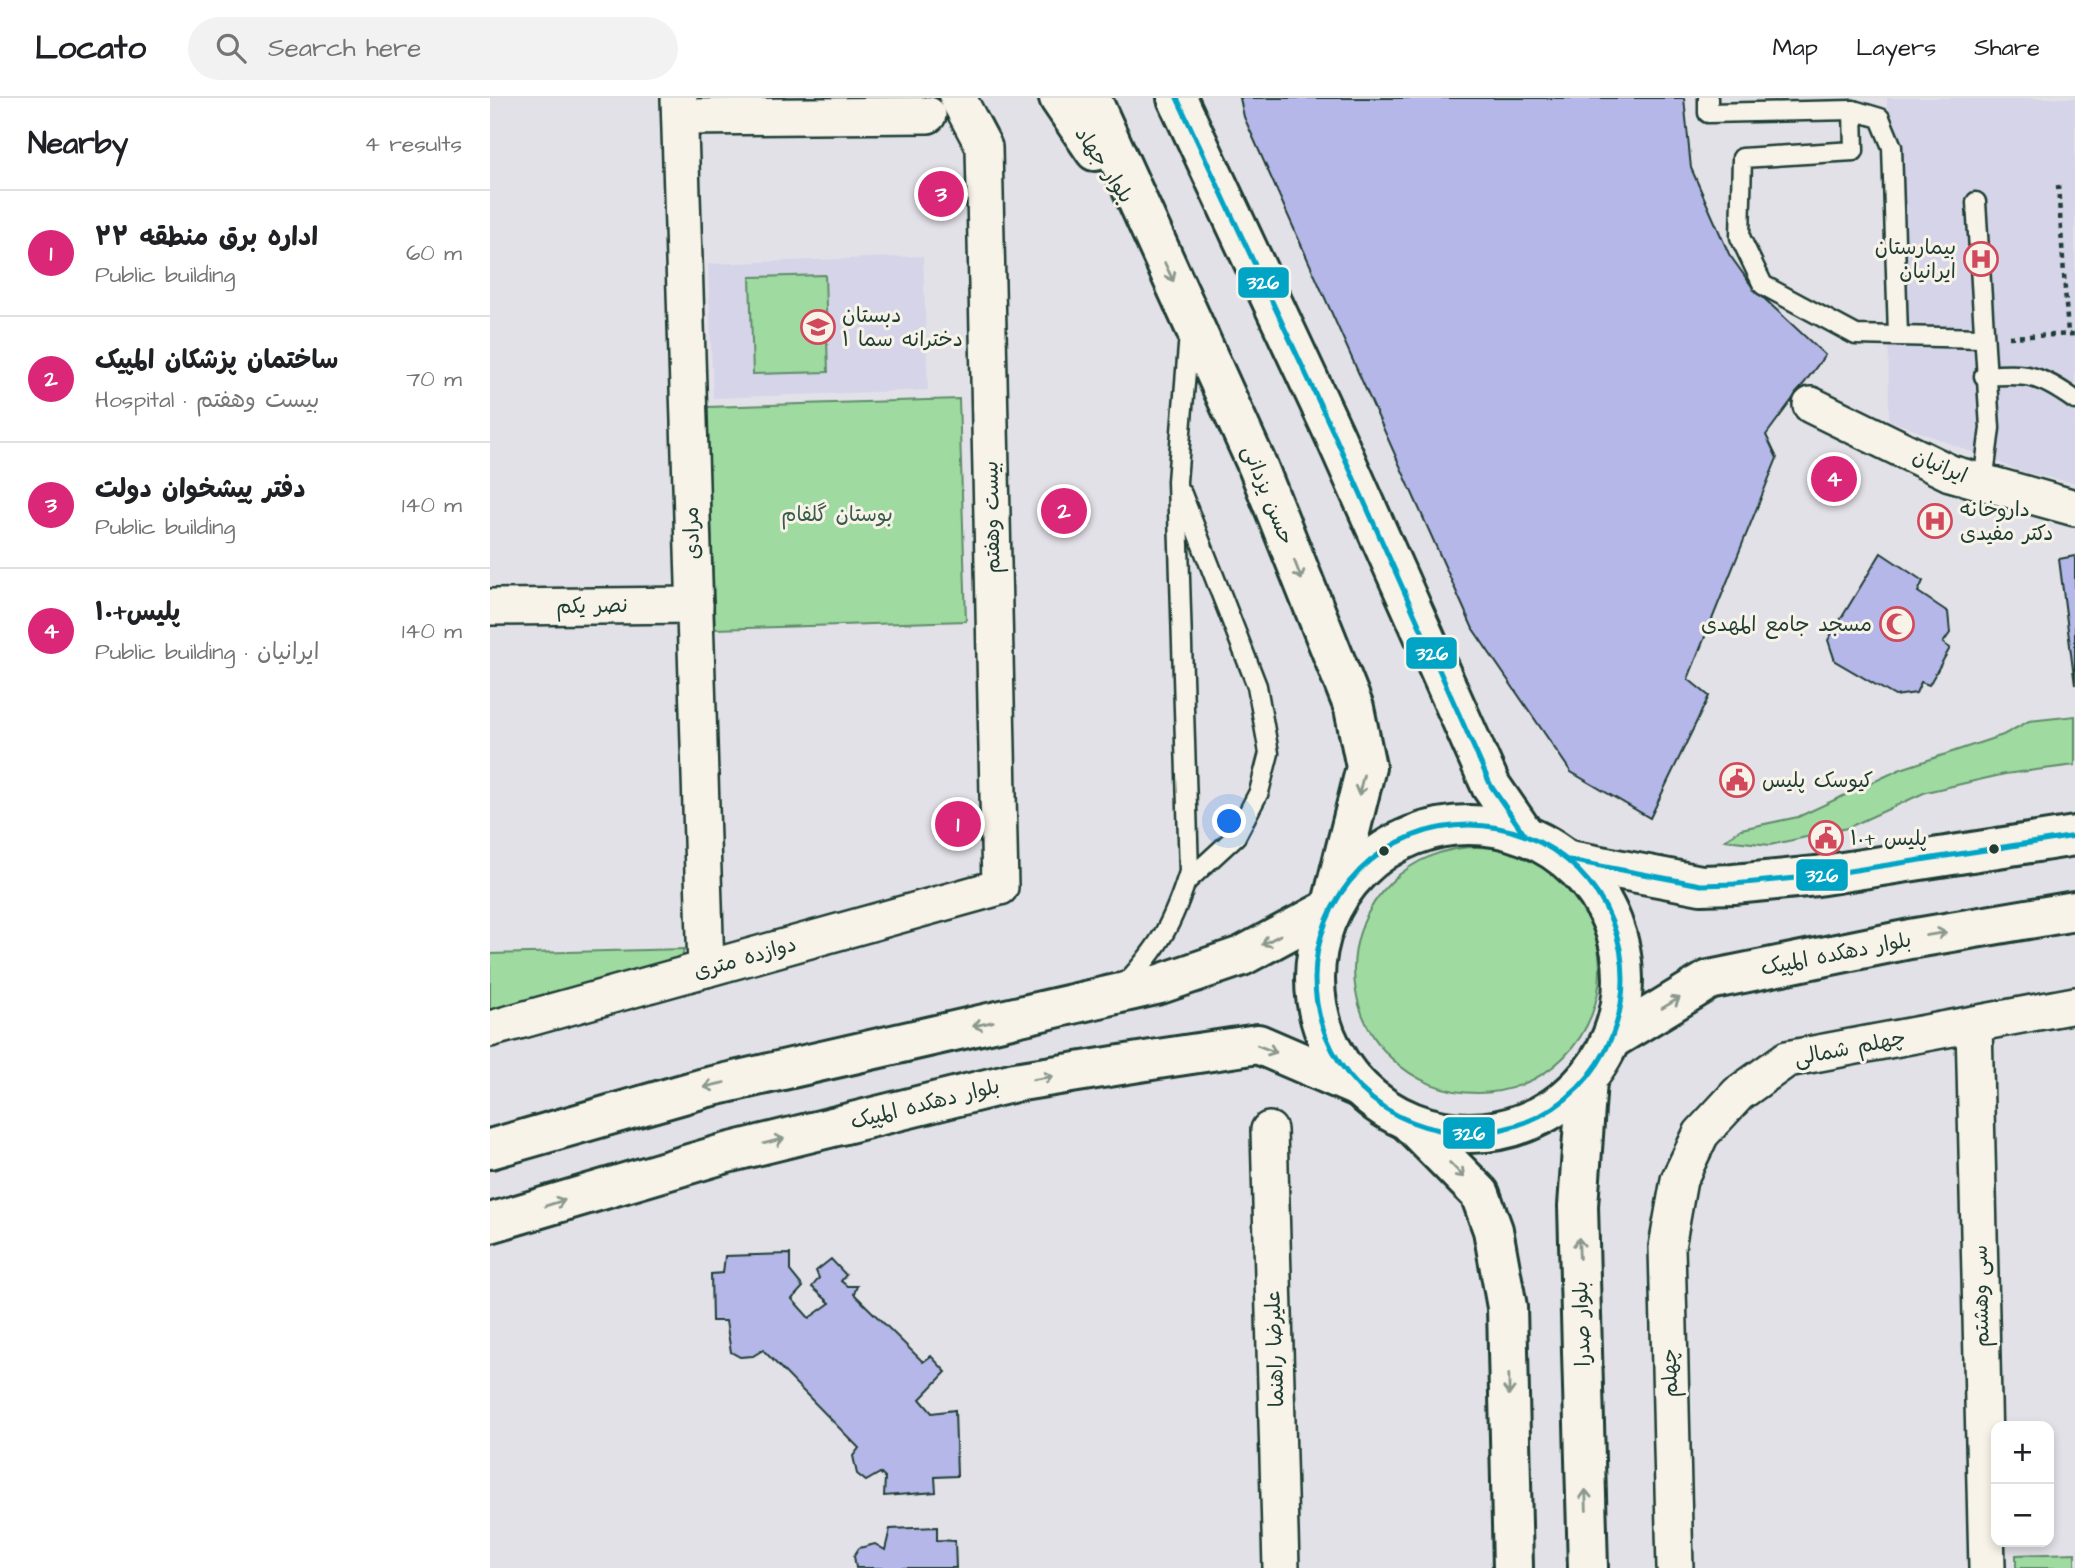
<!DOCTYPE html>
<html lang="en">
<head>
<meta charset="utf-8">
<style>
	body { margin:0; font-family:"Architects Daughter","Playpen Sans Arabic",sans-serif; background:#f2f2f2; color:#202124 }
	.controls { position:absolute; right:21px; bottom:21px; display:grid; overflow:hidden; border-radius:14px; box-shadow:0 4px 10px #0003 }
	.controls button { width:63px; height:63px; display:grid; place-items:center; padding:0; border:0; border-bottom:2px solid #e0e0e0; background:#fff; color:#202124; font:35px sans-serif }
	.you { position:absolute; left:740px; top:724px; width:24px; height:24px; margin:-18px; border:5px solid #fff; border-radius:50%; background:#1a73e8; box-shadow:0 0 0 10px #1a73e833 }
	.badge { display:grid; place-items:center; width:46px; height:46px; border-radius:50%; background:#db2777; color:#fff; font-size:23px; font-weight:700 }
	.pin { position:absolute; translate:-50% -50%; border:4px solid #fff; box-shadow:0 2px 7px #0006 }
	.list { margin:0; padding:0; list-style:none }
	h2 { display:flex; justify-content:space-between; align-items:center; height:91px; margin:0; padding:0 28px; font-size:30px }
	h2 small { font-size:23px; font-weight:400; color:#757577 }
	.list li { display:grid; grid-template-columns:46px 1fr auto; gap:21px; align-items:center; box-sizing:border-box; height:126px; padding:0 28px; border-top:2px solid #e0e0e0 }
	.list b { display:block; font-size:26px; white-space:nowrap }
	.list p { margin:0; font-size:23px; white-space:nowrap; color:#757577 }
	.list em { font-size:23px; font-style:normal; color:#757577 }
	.icon { flex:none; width:38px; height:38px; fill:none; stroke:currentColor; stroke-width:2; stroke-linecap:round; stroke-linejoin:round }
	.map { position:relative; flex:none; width:1585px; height:1470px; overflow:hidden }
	header { display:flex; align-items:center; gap:42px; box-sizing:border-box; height:98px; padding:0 35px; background:#fff; border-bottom:2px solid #e0e0e0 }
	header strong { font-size:33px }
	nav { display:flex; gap:38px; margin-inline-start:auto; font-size:24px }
	.search { width:490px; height:63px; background:#f2f2f2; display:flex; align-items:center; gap:18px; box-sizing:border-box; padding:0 24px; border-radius:38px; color:#757577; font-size:26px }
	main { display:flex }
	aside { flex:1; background:#fff }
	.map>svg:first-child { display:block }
	.built { fill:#d5d4e8 }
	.green { fill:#9fdaa1; stroke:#5f8c6a; stroke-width:2 }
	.building { fill:#b4b7e8; stroke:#1f3d34; stroke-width:2 }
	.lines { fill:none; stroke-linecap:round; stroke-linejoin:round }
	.lane-casing { stroke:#1f3d34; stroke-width:23 }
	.street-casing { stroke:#1f3d34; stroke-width:40 }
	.secondary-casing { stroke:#1f3d34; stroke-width:44 }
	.path { stroke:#1f3d34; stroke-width:4.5; stroke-dasharray:5 5; stroke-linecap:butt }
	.lane { stroke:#f7f3e8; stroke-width:18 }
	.street { stroke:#f7f3e8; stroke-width:35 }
	.secondary { stroke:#f7f3e8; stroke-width:38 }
	.bus-1-casing { stroke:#f7f3e8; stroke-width:10 }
	.bus-1 { stroke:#02a4c6; stroke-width:5 }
	.oneway { stroke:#8b988e }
	.bus-dot { fill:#1f3d34; stroke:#f7f3e8; stroke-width:2.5 }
	.labels { text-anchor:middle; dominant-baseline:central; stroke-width:6; stroke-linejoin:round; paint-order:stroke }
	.street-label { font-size:21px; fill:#1f3d34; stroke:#f7f3e8 }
	.poi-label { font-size:21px; fill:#1f3d34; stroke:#f7f3e8; text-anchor:start }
	.park-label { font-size:21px; fill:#395c4a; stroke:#f7f3e8 }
	.line-badge { stroke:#f7f3e8; stroke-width:2.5 }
	.badge-label { font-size:19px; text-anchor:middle; font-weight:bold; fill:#fff }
</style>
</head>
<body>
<header>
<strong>Locato</strong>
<div class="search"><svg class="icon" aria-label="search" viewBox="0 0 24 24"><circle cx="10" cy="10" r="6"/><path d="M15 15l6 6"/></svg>Search here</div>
<nav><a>Map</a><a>Layers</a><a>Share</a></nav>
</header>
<main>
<aside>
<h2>Nearby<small>4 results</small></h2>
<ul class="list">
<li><span class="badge">1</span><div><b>اداره برق منطقه ۲۲</b><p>Public building</p></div><em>60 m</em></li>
<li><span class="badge">2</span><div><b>ساختمان پزشکان المپیک</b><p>Hospital · بیست وهفتم</p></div><em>70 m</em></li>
<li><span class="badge">3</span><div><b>دفتر پیشخوان دولت</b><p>Public building</p></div><em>140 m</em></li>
<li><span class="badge">4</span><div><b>پلیس+۱۰</b><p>Public building · ایرانیان</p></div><em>140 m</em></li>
</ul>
</aside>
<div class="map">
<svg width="1585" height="1470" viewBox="0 0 1585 1470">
	<rect width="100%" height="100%" fill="#e3e1e8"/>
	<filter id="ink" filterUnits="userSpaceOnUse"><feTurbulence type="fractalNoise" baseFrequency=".0143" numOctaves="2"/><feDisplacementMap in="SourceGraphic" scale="14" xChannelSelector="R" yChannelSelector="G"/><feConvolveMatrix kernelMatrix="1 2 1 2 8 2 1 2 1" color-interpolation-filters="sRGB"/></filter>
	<g filter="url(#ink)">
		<g class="built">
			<polygon points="1397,0 1585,0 1585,385 1533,374 1399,322"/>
			<polygon points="433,158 438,292 223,300 218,166"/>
		</g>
		<g class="green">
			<polygon points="335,177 338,274 263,276 260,179"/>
			<polygon points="469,301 476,523 225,531 217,309"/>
			<polygon points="1585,618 1585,667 1515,676 1436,694 1357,730 1280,747 1235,742 1251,731 1308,719 1411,671 1513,637 1539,623"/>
			<circle cx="987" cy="872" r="123"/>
			<polygon points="194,851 189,869 0,919 0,856"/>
			<polygon points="1585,1455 1585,1470 1526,1470 1526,1457"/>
		</g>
		<g class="building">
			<polygon points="750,0 1194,0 1201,70 1239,156 1264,191 1335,257 1276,337 1287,360 1198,581 1219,598 1160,720 1081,674 983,531 754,19"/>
			<polygon points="1391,455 1433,483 1428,494 1458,514 1460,535 1453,545 1460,550 1439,587 1431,584 1426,595 1405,598 1345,563 1338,542"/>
			<polygon points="1585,458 1585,587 1569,461"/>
			<polygon points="300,1156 300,1173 313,1189 302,1201 319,1220 340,1205 322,1189 329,1180 326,1173 341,1161 356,1177 351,1183 357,1188 367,1188 364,1196 433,1264 441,1258 456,1274 430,1301 442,1315 465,1312 467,1378 445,1379 446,1394 394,1398 395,1380 390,1375 376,1383 367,1376 363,1358 369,1350 273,1252 263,1258 250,1259 241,1254 236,1223 222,1223 221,1176 233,1175 235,1158"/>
			<polygon points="447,1429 447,1442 465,1443 466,1470 366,1470 364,1458 369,1450 385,1446 395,1452 400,1431"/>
		</g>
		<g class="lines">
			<g class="lane-casing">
				<g id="lane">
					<polyline points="1218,0 1218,15 1363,12 1364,53 1252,60 1250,139 1273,187 1366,237 1493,240"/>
					<polyline points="1363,12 1390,20 1402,49 1408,237"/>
					<polyline points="1486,104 1500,330 1493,385"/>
					<path d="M1494 278C1538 275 1548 276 1585 302"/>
					<polyline points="692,396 767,588 779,655 769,694 746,738 696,784"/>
					<path d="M634 887C671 847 683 825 699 774L687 383 699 236"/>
				</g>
			</g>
			<g class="street-casing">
				<g id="street">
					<polyline points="189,0 216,871"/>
					<polyline points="190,19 438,17"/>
					<polyline points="1321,307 1460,375 1585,410"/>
					<polyline points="0,509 205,507"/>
					<polyline points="1484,927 1497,1470"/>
					<polyline points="0,931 510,789 494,49 468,0"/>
					<polyline points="779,1032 791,1470"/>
					<polyline points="1185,1470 1177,1149 1189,1082 1211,1036 1248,996 1297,961 1585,907"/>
				</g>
			</g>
			<g class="secondary-casing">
				<g id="secondary">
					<polyline points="569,0 605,53"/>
					<polyline points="687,0 844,336 1001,688 1034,736"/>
					<circle cx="979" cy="881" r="154"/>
					<polyline points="1079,762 1211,787 1244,786 1327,778 1585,738"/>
					<polyline points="1122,941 1219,882 1420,841 1585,813"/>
					<polyline points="1097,982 1088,1108 1098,1470"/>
					<polyline points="919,1024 990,1096 1003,1132 1017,1209 1023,1470"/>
					<polyline points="0,1051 214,990 670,886 752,858 841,810 876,669 864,610 768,369 601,0"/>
					<polyline points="0,1125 233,1056 525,984 668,961 768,946 870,990"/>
				</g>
			</g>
			<g class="path">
				<polyline points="1568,87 1578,236"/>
				<polyline points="1519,239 1585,236"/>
			</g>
			<use href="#lane" class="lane"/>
			<use href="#street" class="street"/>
			<use href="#secondary" class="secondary"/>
			<g class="bus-1-casing">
				<g id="bus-1">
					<polyline points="687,0 844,336 1001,688 1034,736"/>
					<circle cx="979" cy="881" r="154"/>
					<polyline points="1079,762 1211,787 1244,786 1327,778 1585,738"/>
				</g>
			</g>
			<use href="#bus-1" class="bus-1"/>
		</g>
		<defs><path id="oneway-shaft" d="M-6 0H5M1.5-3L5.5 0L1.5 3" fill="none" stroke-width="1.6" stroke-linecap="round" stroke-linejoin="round" transform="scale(1.75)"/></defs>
		<g class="oneway">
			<use href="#oneway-shaft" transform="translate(679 174) rotate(65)"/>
			<use href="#oneway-shaft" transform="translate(808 472) rotate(69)"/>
			<use href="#oneway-shaft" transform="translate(871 687) rotate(104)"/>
			<use href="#oneway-shaft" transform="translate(1446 836) rotate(-9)"/>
			<use href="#oneway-shaft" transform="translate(781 842) rotate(152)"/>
			<use href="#oneway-shaft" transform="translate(1181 905) rotate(-31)"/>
			<use href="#oneway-shaft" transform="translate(493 926) rotate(167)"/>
			<use href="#oneway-shaft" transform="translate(777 951) rotate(21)"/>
			<use href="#oneway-shaft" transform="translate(553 980) rotate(-9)"/>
			<use href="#oneway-shaft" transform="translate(224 987) rotate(167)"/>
			<use href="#oneway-shaft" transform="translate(284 1043) rotate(-14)"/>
			<use href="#oneway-shaft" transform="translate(967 1072) rotate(45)"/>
			<use href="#oneway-shaft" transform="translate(65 1105) rotate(-17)"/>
			<use href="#oneway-shaft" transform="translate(1089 1150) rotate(-92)"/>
			<use href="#oneway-shaft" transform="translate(1019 1287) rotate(89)"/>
			<use href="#oneway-shaft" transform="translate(1096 1402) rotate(-92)"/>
		</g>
	</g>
	<defs>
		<g id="hospital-ring" transform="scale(1.75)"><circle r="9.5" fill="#f7f3e8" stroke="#d1495b" stroke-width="1.5"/><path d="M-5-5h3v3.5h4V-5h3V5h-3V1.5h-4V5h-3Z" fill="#d1495b"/></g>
		<g id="school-ring" transform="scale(1.75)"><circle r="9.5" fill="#f7f3e8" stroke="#d1495b" stroke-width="1.5"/><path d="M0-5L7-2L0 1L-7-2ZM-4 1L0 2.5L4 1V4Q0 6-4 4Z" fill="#d1495b"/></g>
		<g id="mosque-ring" transform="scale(1.75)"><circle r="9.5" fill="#f7f3e8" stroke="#d1495b" stroke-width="1.5"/><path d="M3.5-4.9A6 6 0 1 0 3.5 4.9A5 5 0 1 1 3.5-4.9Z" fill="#d1495b"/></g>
		<g id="civic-ring" transform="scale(1.75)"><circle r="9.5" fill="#f7f3e8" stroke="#d1495b" stroke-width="1.5"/><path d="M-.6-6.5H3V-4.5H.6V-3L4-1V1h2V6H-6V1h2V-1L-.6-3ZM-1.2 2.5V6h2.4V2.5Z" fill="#d1495b"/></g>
	</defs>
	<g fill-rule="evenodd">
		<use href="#hospital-ring" x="1491" y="161"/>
		<use href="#school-ring" x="328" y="229"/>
		<use href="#hospital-ring" x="1445" y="423"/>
		<use href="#mosque-ring" x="1407" y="526"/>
		<use href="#civic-ring" x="1247" y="682"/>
		<use href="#civic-ring" x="1336" y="740"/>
	</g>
	<g class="bus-dot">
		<circle cx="1504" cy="751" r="6"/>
		<circle cx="894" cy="753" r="6"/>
	</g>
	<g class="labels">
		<g class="street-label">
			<text transform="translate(614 67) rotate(56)">بلوار جهاد</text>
			<text transform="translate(1450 368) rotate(23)">ایرانیان</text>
			<text transform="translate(778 397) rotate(68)">حسن یزدانی</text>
			<text transform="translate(502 419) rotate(-91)">بیست وهفتم</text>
			<text transform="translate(202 435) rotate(-92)">مرادی</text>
			<text transform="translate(102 508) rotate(-1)">نصر یکم</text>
			<text transform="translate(1346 856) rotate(-11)">بلوار دهکده المپیک</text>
			<text transform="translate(255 860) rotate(-16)">دوازده متری</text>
			<text transform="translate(1360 950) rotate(-11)">چهلم شمالی</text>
			<text transform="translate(435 1006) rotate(-14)">بلوار دهکده المپیک</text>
			<text transform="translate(1491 1198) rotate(-91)">سی وهشتم</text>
			<text transform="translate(1092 1226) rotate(-92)">بلوار صدرا</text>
			<text transform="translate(785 1251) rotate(-92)">علیرضا راهنما</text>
			<text transform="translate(1180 1275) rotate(-92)">چهلم</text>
		</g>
		<g class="poi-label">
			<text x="1466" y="149" text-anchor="end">بیمارستان<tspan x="1466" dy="24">ایرانیان</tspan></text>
			<text x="352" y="217">دبستان<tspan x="352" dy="24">دخترانه سما ۱</tspan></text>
			<text x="1470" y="411">داروخانه<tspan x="1470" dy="24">دکتر مفیدی</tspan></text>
			<text x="1382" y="526" text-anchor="end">مسجد جامع المهدی</text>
			<text x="1272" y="682">کیوسک پلیس</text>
			<text x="1360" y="740">پلیس +۱۰</text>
		</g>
		<g class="park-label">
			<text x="347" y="416">بوستان گلفام</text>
		</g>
	</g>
	<g class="line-badge">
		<rect x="747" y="168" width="53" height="33" rx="7" fill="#02a4c6"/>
		<rect x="915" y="538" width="53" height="34" rx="7" fill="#02a4c6"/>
		<rect x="1305" y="760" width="54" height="34" rx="7" fill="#02a4c6"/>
		<rect x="952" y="1018" width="54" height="34" rx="7" fill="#02a4c6"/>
	</g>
	<g class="badge-label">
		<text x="773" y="191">326</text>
		<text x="942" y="562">326</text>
		<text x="1332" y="784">326</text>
		<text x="979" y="1042">326</text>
	</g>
</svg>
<div class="controls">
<button>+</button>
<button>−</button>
</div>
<div class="you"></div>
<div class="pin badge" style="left:468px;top:726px">1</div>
<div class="pin badge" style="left:574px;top:413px">2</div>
<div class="pin badge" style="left:451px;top:96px">3</div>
<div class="pin badge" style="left:1344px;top:381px">4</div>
</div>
</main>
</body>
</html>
